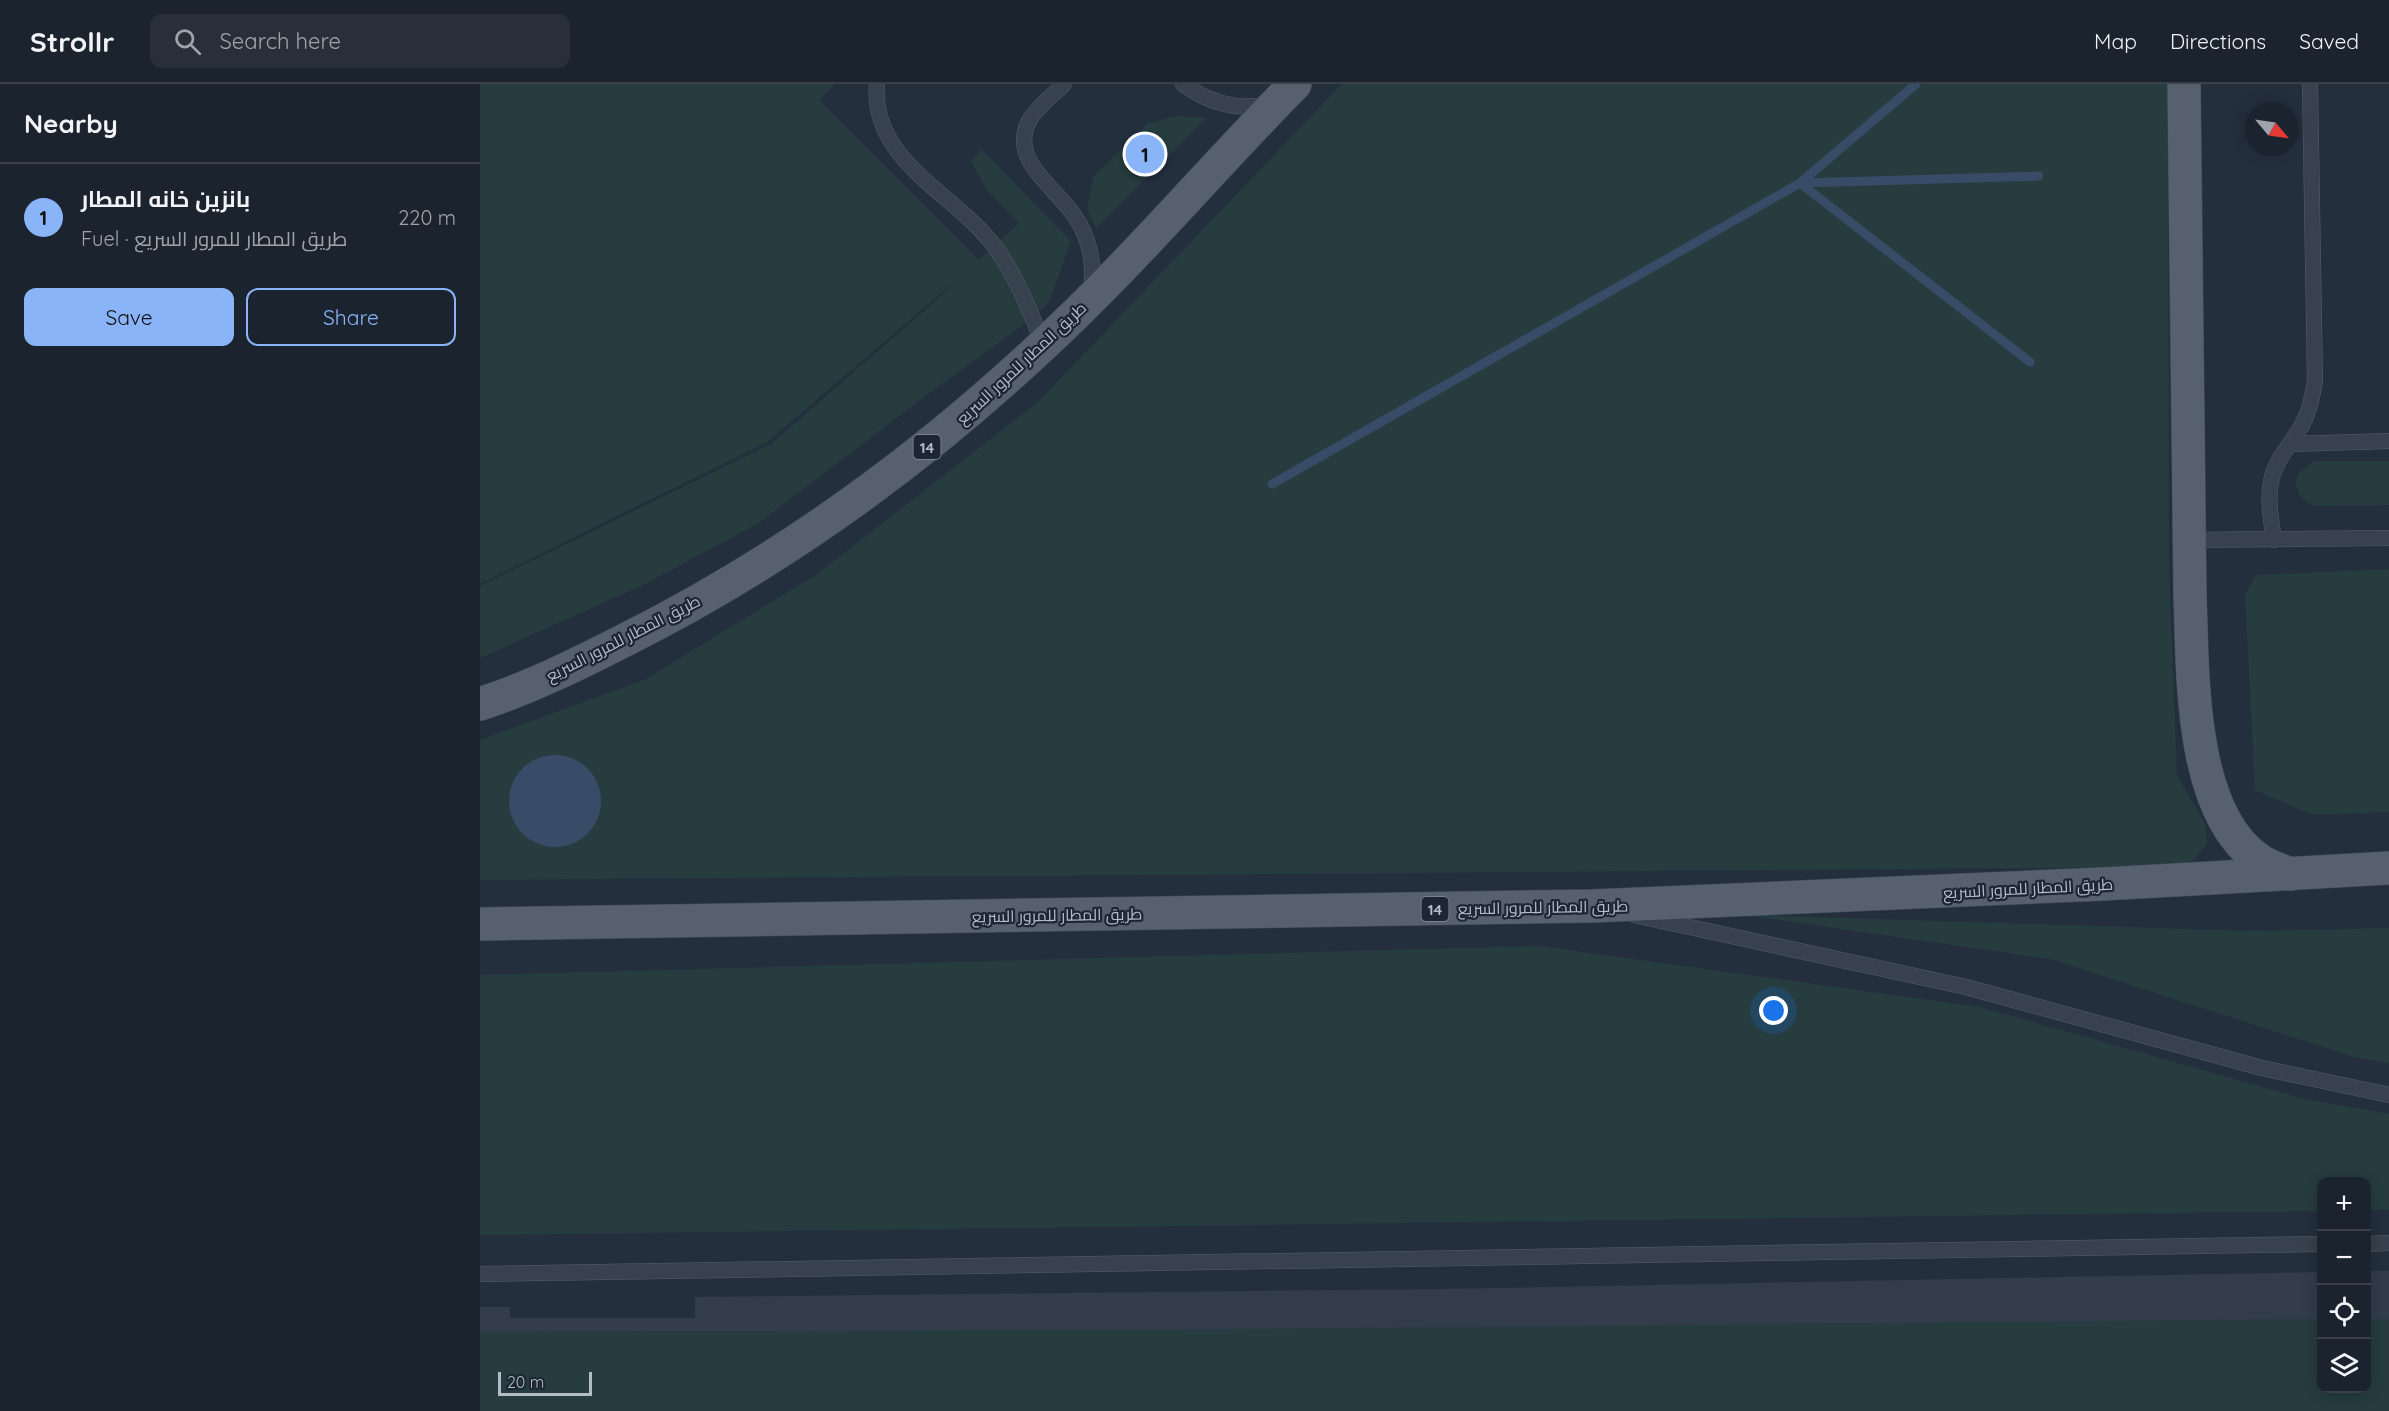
<!DOCTYPE html>
<html lang="en">
<head>
<meta charset="utf-8">
<style>
	body { margin:0; font-family:Quicksand,Cairo,sans-serif; background:#282f3a; color:#f1f3f6 }
	.controls { position:absolute; right:18px; bottom:18px; display:grid; overflow:hidden; border-radius:12px; box-shadow:0 3px 15px #0003 }
	.controls button { width:54px; height:54px; display:grid; place-items:center; padding:0; border:0; border-bottom:2px solid #39404a; background:#1b232e; color:#f1f3f6; font:30px sans-serif }
	.compass { position:absolute; left:1765px; top:18px; width:54px; height:54px; border-radius:50%; background:#1b232e; box-shadow:0 3px 15px #0003; rotate:119deg }
	.scale { position:absolute; left:18px; bottom:15px; width:94px; box-sizing:border-box; padding-left:6px; border:3px solid #b4bcc9; border-top:0; font-size:16px; line-height:21px; white-space:nowrap; color:#b4bcc9; -webkit-text-stroke:4px #1d2633; paint-order:stroke }
	.you { position:absolute; left:1294px; top:927px; width:21px; height:21px; margin:-15px; border:4px solid #fff; border-radius:50%; background:#1a73e8; box-shadow:0 0 0 9px #1a73e833 }
	.badge { display:grid; place-items:center; width:39px; height:39px; border-radius:50%; background:#8ab4f8; color:#111; font-size:20px; font-weight:700 }
	.pin { position:absolute; translate:-50% -50%; border:3px solid #fff; box-shadow:0 2px 6px #0006 }
	.list { margin:0; padding:0; list-style:none }
	h2 { display:flex; justify-content:space-between; align-items:center; height:78px; margin:0; padding:0 24px; font-size:26px }
	h2 small { font-size:20px; font-weight:400; color:#a0a4aa }
	.list li { display:grid; grid-template-columns:39px 1fr auto; gap:18px; align-items:center; box-sizing:border-box; height:108px; padding:0 24px; border-top:2px solid #39404a }
	.list b { display:block; font-size:22px; white-space:nowrap }
	.list p { margin:0; font-size:20px; white-space:nowrap; color:#a0a4aa }
	.list em { font-size:20px; font-style:normal; color:#a0a4aa }
	.actions { display:flex; gap:12px; padding:18px 24px }
	.actions a { flex:1; padding:14px 0; border:2px solid #8ab4f8; border-radius:12px; text-align:center; font-size:21px; color:#8ab4f8 }
	.actions .main { background:#8ab4f8; color:#111 }
	.icon { flex:none; width:33px; height:33px; fill:none; stroke:currentColor; stroke-width:2; stroke-linecap:round; stroke-linejoin:round }
	.map { position:relative; flex:none; width:1909px; height:1327px; overflow:hidden }
	header { display:flex; align-items:center; gap:36px; box-sizing:border-box; height:84px; padding:0 30px; background:#1b232e; border-bottom:2px solid #39404a }
	header strong { font-size:28px }
	nav { display:flex; gap:33px; margin-inline-start:auto; font-size:21px }
	.search { width:420px; height:54px; background:#282f3a; display:flex; align-items:center; gap:15px; box-sizing:border-box; padding:0 21px; border-radius:12px; color:#a0a4aa; font-size:22px }
	main { display:flex }
	aside { flex:1; background:#1b232e }
	.map>svg:first-child { display:block }
	.airport { fill:#323c4b }
	.green { fill:#263c3f }
	.water { fill:#394c67 }
	.lines { fill:none; stroke-linecap:round; stroke-linejoin:round }
	.stream { stroke:#394c67; stroke-width:9 }
	.lane-casing { stroke:#565f6c; stroke-width:16 }
	.primary-casing { stroke:#414a57; stroke-width:34 }
	.lane { stroke:#38414e; stroke-width:15 }
	.primary { stroke:#56606e; stroke-width:33 }
	.labels { text-anchor:middle; dominant-baseline:central; stroke-width:4.5; stroke-linejoin:round; paint-order:stroke }
	.shield { fill:#1d2633; stroke:#878f9c; stroke-width:1.5 }
	.shield-label { font-size:15px; font-weight:bold; fill:#b4bcc9 }
	.street-label { font-size:16px; fill:#b4bcc9; stroke:#1d2633 }
</style>
</head>
<body>
<header>
<strong>Strollr</strong>
<div class="search"><svg class="icon" aria-label="search" viewBox="0 0 24 24"><circle cx="10" cy="10" r="6"/><path d="M15 15l6 6"/></svg>Search here</div>
<nav><a>Map</a><a>Directions</a><a>Saved</a></nav>
</header>
<main>
<aside>
<h2>Nearby<small></small></h2>
<ul class="list">
<li><span class="badge">1</span><div><b>بانزين خانه المطار</b><p>Fuel · طريق المطار للمرور السريع</p></div><em>220 m</em></li>
</ul>
<div class="actions"><a class="main">Save</a><a>Share</a></div>
</aside>
<div class="map">
<svg width="1909" height="1327" viewBox="0 0 1909 1327">
	<rect width="100%" height="100%" fill="#242f3e"/>
	<polygon class="airport" points="1887,1187 1909,1187 1909,1327 0,1327 0,1223 30,1223 30,1234 215,1234 215,1213 964,1205 1841,1188 1842,1304 1886,1304"/>
	<g class="green">
		<polygon points="0,0 355,0 339,16 499,176 539,139 507,106 491,78 501,65 591,157 569,218 554,233 444,313 279,439 165,500 0,574 0,502 291,360 444,227 492,183 287,358 0,500"/>
		<polygon points="862,0 1688,0 1689,481 1697,692 1725,739 1727,760 1713,776 1694,783 0,796 0,656 166,595 337,490 558,318"/>
		<polygon points="695,32 727,34 616,144 607,126 613,93 667,40"/>
		<polygon points="1834,377 1909,377 1909,421 1832,422 1820,412 1815,398 1819,389"/>
		<polygon points="1909,485 1909,728 1833,731 1775,706 1765,511 1776,491"/>
		<polygon points="1265,831 1773,847 1909,844 1909,980 1871,972 1570,875"/>
		<polygon points="1059,862 1500,923 1821,1014 1909,1030 1909,1126 1887,1126 1886,1098 1842,1098 1841,1127 0,1151 0,891"/>
		<polygon points="1841,1235 1842,1304 1886,1304 1887,1235 1909,1235 1909,1327 0,1327 0,1248 658,1246"/>
	</g>
	<circle class="water" cx="75" cy="717" r="46"/>
	<g class="lines">
		<g class="stream">
			<polyline points="1320,99 1550,278"/>
			<polyline points="1320,99 1559,92"/>
			<polyline points="792,400 1320,99 1436,0"/>
		</g>
		<g class="lane-casing">
			<g id="lane">
				<path d="M397 0C390 77 475 109 515 163 537 193 550 228 564 261"/>
				<path d="M584 0C573 11 557 23 549 37 529 76 575 103 594 131 610 154 616 182 610 210"/>
				<path d="M703 0C729 19 757 27 789 20"/>
				<polyline points="1810,360 1909,357"/>
				<polyline points="1709,456 1909,454"/>
				<path d="M1794 456C1791 435 1786 412 1793 390 1798 373 1810 361 1819 346 1829 331 1832 314 1835 297L1830 0"/>
				<polyline points="1154,831 1486,903 1782,984 1909,1011"/>
				<polyline points="1886,1160 1909,1159"/>
				<polyline points="0,1190 1842,1160"/>
			</g>
		</g>
		<g class="primary-casing">
			<g id="primary">
				<path d="M1704 0 1710 512C1713 588 1709 727 1778 775 1788 782 1800 786 1811 790"/>
				<path d="M0 620C49 604 96 581 143 557 297 480 436 380 562 262 651 180 730 86 815 0"/>
				<polyline points="0,840 1112,822 1623,800 1909,784"/>
			</g>
		</g>
		<use href="#lane" class="lane"/>
		<use href="#primary" class="primary"/>
	</g>
	<g class="labels">
		<g class="shield">
			<rect x="433.5" y="351" width="27" height="24" rx="4.5"/>
			<rect x="941.5" y="813" width="27" height="24" rx="4.5"/>
		</g>
		<g class="shield-label">
			<text x="447" y="363">14</text>
			<text x="955" y="825">14</text>
		</g>
		<g class="street-label">
			<text transform="translate(541 279) rotate(-43)">طريق المطار للمرور السريع</text>
			<text transform="translate(143 554) rotate(-27)">طريق المطار للمرور السريع</text>
			<text transform="translate(1548 804) rotate(-3)">طريق المطار للمرور السريع</text>
			<text transform="translate(1063 823) rotate(-1)">طريق المطار للمرور السريع</text>
			<text transform="translate(577 831) rotate(-1)">طريق المطار للمرور السريع</text>
		</g>
	</g>
</svg>
<div class="controls">
<button>+</button>
<button>−</button>
<button><svg class="icon" aria-label="locate" viewBox="0 0 24 24"><circle cx="12" cy="12" r="6"/><path d="M12 2v4M12 18v4M2 12h4M18 12h4"/></svg></button>
<button><svg class="icon" aria-label="layers" viewBox="0 0 24 24"><path d="M12 4l9 5-9 5-9-5zM3 14l9 5 9-5"/></svg></button>
</div>
<svg class="compass" viewBox="-18 -18 36 36"><path d="M0-13l5 13h-10z" fill="#e53935"/><path d="M0 13l5-13h-10z" fill="#a0a4aa"/></svg>
<div class="scale">20 m</div>
<div class="you"></div>
<div class="pin badge" style="left:665px;top:70px">1</div>
</div>
</main>
</body>
</html>
